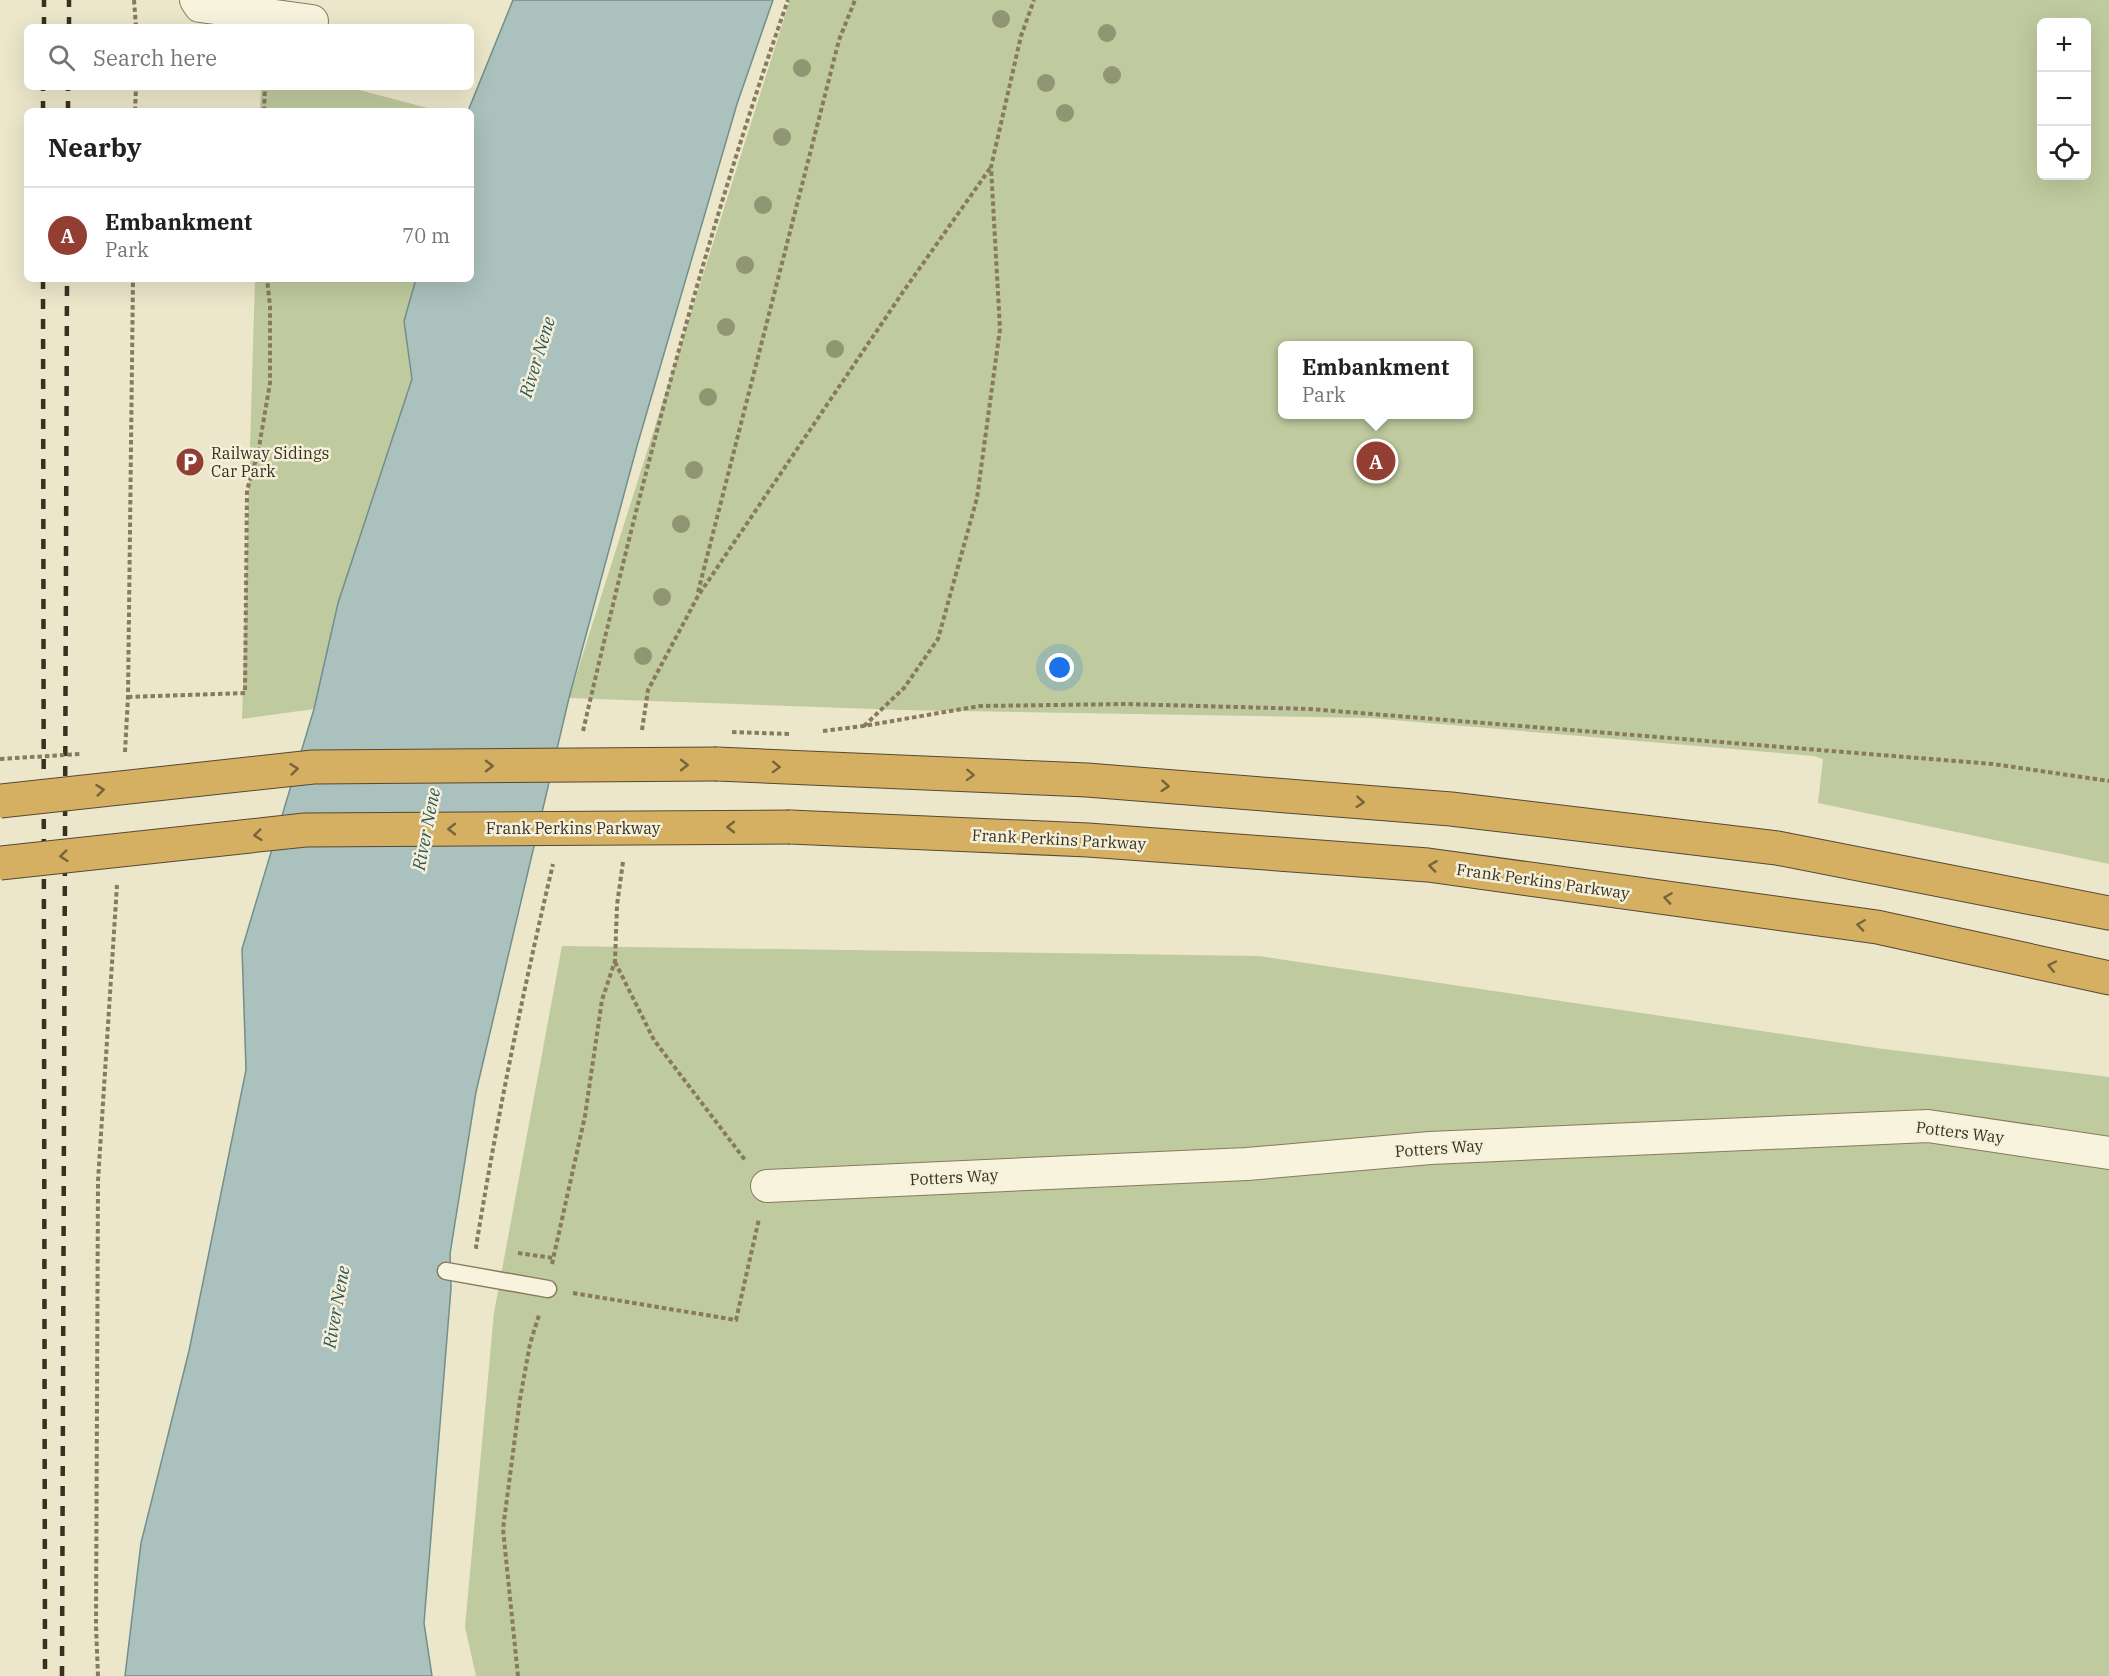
<!DOCTYPE html>
<html lang="en">
<head>
<meta charset="utf-8">
<style>
	body { margin:0; font-family:"IBM Plex Serif",serif; background:#f2f2f2; color:#202124 }
	.controls { position:absolute; right:18px; top:18px; display:grid; overflow:hidden; border-radius:9px; box-shadow:0 6px 24px #0002 }
	.controls button { width:54px; height:54px; display:grid; place-items:center; padding:0; border:0; border-bottom:2px solid #e0e0e0; background:#fff; color:#202124; font:30px sans-serif }
	.you { position:absolute; left:1060px; top:668px; width:21px; height:21px; margin:-15px; border:4px solid #fff; border-radius:50%; background:#1a73e8; box-shadow:0 0 0 9px #1a73e833 }
	.badge { display:grid; place-items:center; width:39px; height:39px; border-radius:50%; background:#933e33; color:#fff; font-size:20px; font-weight:700 }
	.pin { position:absolute; translate:-50% -50%; border:3px solid #fff; box-shadow:0 2px 6px #0006 }
	.popup { position:absolute; left:1278px; top:341px; width:195px; height:78px; box-sizing:border-box; display:grid; place-content:center; border-radius:9px; background:#fff; filter:drop-shadow(0 2px 4px #0005); font-size:20px; white-space:nowrap; color:#757577 }
	.popup b { font-size:22px; color:#202124 }
	.popup::after { content:''; position:absolute; left:50%; top:100%; margin-left:-12px; border:12px solid transparent; border-top-color:#fff }
	.list { margin:0; padding:0; list-style:none }
	h2 { display:flex; justify-content:space-between; align-items:center; height:78px; margin:0; padding:0 24px; font-size:26px }
	h2 small { font-size:20px; font-weight:400; color:#757577 }
	.list li { display:grid; grid-template-columns:39px 1fr auto; gap:18px; align-items:center; box-sizing:border-box; height:96px; padding:0 24px; border-top:2px solid #e0e0e0 }
	.list b { display:block; font-size:22px; white-space:nowrap }
	.list p { margin:0; font-size:20px; white-space:nowrap; color:#757577 }
	.list em { font-size:20px; font-style:normal; color:#757577 }
	.icon { flex:none; width:33px; height:33px; fill:none; stroke:currentColor; stroke-width:2; stroke-linecap:round; stroke-linejoin:round }
	.map { position:relative; flex:none; width:2109px; height:1676px; overflow:hidden }
	.search { position:absolute; background:#fff; box-shadow:0 6px 24px #0002; left:24px; top:24px; width:450px; height:66px; display:flex; align-items:center; gap:15px; box-sizing:border-box; padding:0 21px; border-radius:9px; color:#757577; font-size:22px }
	.panel { position:absolute; background:#fff; box-shadow:0 6px 24px #0002; left:24px; top:108px; width:450px; height:174px; border-radius:9px }
	.map>svg:first-child { display:block }
	.green { fill:#bfca9e; fill-rule:evenodd }
	.water { fill:#aac1bd; stroke:#718f8b; stroke-width:1.5 }
	.lines { fill:none; stroke-linecap:round; stroke-linejoin:round }
	.lane-casing { stroke:#887a5f; stroke-width:19 }
	.street-casing { stroke:#887a5f; stroke-width:34 }
	.highway-casing { stroke:#564833; stroke-width:35 }
	.path { stroke:#887a5f; stroke-width:4; stroke-dasharray:4.5 3; stroke-linecap:butt }
	.lane { stroke:#f7f3dd; stroke-width:16 }
	.street { stroke:#f7f3dd; stroke-width:32 }
	.highway { stroke:#d5b062; stroke-width:33 }
	.rail { stroke:#393022; stroke-width:4.5; stroke-dasharray:10 10; stroke-linecap:butt }
	.highway-bridge-casing { stroke:#564833; stroke-width:35; stroke-linecap:butt }
	.path-bridge { stroke:#887a5f; stroke-width:4; stroke-dasharray:4.5 3; stroke-linecap:butt }
	.highway-bridge { stroke:#d5b062; stroke-width:33 }
	.tree { fill:#909672 }
	.oneway { stroke:#77633c }
	.labels { text-anchor:middle; dominant-baseline:central; stroke-width:5; stroke-linejoin:round; paint-order:stroke }
	.poi-label { font-size:16px; fill:#393022; stroke:#f4f0d9; text-anchor:start }
	.street-label { font-size:16px; fill:#393022; stroke:#f4f0d9 }
	.water-label { font-size:18px; font-style:italic; fill:#325658; stroke:#f4f0d9 }
</style>
</head>
<body>
<div class="map">
<svg width="2109" height="1676" viewBox="0 0 2109 1676">
	<rect width="100%" height="100%" fill="#ece6ca"/>
	<g class="green">
		<path d="M790 0H2109V864L1818 803 1823 759 1814 756 1370 718 903 710 569 698ZM2042 22H2086V176H2042ZM1283 346H1469V414H1283Z"/>
		<polygon points="261,87 348,87 439,111 260,111"/>
		<polygon points="255,279 416,279 404,321 412,379 338,603 314,709 242,719"/>
		<polygon points="562,946 1259,956 1876,1048 2109,1077 2109,1676 476,1676 465,1627 494,1313"/>
	</g>
	<polygon class="water" points="513,0 773,0 737,104 637,446 569,698 476,1092 450,1254 451,1288 424,1623 432,1676 125,1676 141,1543 189,1351 246,1070 242,949 314,709 338,603 412,379 404,321 416,279 471,279 471,111 468,111"/>
	<g class="lines">
		<g class="lane-casing">
			<polyline id="lane" points="446,1271 548,1289"/>
		</g>
		<g class="street-casing">
			<g id="street">
				<polyline points="196,0 200,6 312,21"/>
				<polyline points="767,1186 1247,1164 1430,1148 1928,1126 2109,1153"/>
			</g>
		</g>
		<g class="highway-casing">
			<g id="highway">
				<polyline points="717,764 1087,780 1451,809 1777,848 2109,913"/>
				<polyline points="790,827 1088,840 1428,865 1877,927 2109,978"/>
			</g>
		</g>
		<g class="path">
			<polyline points="134,0 136,27"/>
			<polyline points="135,111 136,87"/>
			<polyline points="264,111 265,87"/>
			<polyline points="698,592 839,40 855,0"/>
			<polyline points="128,697 245,693 247,490 258,453 270,383 270,306 267,279"/>
			<polyline points="864,726 904,688 938,639 977,498 1000,329 991,167 1021,36 1034,0"/>
			<polyline points="642,730 648,690 698,596 905,289 991,167"/>
			<path d="M583 731C640 485 704 239 788 0"/>
			<polyline points="823,731 863,726 980,706 1126,704 1310,709 1993,764 2109,781"/>
			<polyline points="125,752 128,697 133,279"/>
			<polyline points="615,962 654,1040 745,1160"/>
			<path d="M478 1247H476C497 1118 523 991 553 864"/>
			<polyline points="518,1253 553,1258"/>
			<polyline points="552,1264 585,1116 602,1000 615,961 617,905 623,862"/>
			<polyline points="573,1293 736,1320 759,1219"/>
			<polyline points="98,1676 96,1626 98,1181 117,885"/>
			<polyline points="518,1676 503,1529 520,1399 530,1344 539,1315"/>
		</g>
		<use href="#lane" class="lane"/>
		<use href="#street" class="street"/>
		<use href="#highway" class="highway"/>
		<g class="rail">
			<polyline points="44,27 44,0"/>
			<polyline points="69,27 69,0"/>
			<polyline points="43,111 43,87"/>
			<polyline points="68,111 68,87"/>
			<polyline points="43,279 45,1676"/>
			<polyline points="62,1676 67,279"/>
		</g>
		<g class="highway-bridge-casing">
			<g id="highway-bridge">
				<polyline points="0,801 313,767 717,764"/>
				<polyline points="0,863 305,830 790,827"/>
			</g>
		</g>
		<g class="path-bridge">
			<polyline points="732,732 792,734"/>
			<polyline points="0,759 80,754"/>
		</g>
		<use href="#highway-bridge" class="highway-bridge"/>
	</g>
	<g class="tree">
		<circle cx="1001" cy="19" r="9"/>
		<circle cx="1107" cy="33" r="9"/>
		<circle cx="802" cy="68" r="9"/>
		<circle cx="1112" cy="75" r="9"/>
		<circle cx="1046" cy="83" r="9"/>
		<circle cx="1065" cy="113" r="9"/>
		<circle cx="782" cy="137" r="9"/>
		<circle cx="763" cy="205" r="9"/>
		<circle cx="745" cy="265" r="9"/>
		<circle cx="726" cy="327" r="9"/>
		<circle cx="835" cy="349" r="9"/>
		<circle cx="708" cy="397" r="9"/>
		<circle cx="694" cy="470" r="9"/>
		<circle cx="681" cy="524" r="9"/>
		<circle cx="662" cy="597" r="9"/>
		<circle cx="643" cy="656" r="9"/>
	</g>
	<defs><path id="oneway-chevron" d="M-2-3.5L2.5 0L-2 3.5" fill="none" stroke-width="1.6" stroke-linecap="round" stroke-linejoin="round" transform="scale(1.5)"/></defs>
	<g class="oneway">
		<use href="#oneway-chevron" transform="translate(684 765)"/>
		<use href="#oneway-chevron" transform="translate(489 766)"/>
		<use href="#oneway-chevron" transform="translate(776 767) rotate(2)"/>
		<use href="#oneway-chevron" transform="translate(294 769) rotate(-6)"/>
		<use href="#oneway-chevron" transform="translate(970 775) rotate(2)"/>
		<use href="#oneway-chevron" transform="translate(1165 786) rotate(4)"/>
		<use href="#oneway-chevron" transform="translate(100 790) rotate(-6)"/>
		<use href="#oneway-chevron" transform="translate(1360 802) rotate(4)"/>
		<use href="#oneway-chevron" transform="translate(731 827) rotate(180)"/>
		<use href="#oneway-chevron" transform="translate(452 829) rotate(180)"/>
		<use href="#oneway-chevron" transform="translate(258 835) rotate(174)"/>
		<use href="#oneway-chevron" transform="translate(64 856) rotate(174)"/>
		<use href="#oneway-chevron" transform="translate(1433 866) rotate(-173)"/>
		<use href="#oneway-chevron" transform="translate(1668 898) rotate(-172)"/>
		<use href="#oneway-chevron" transform="translate(1861 925) rotate(-172)"/>
		<use href="#oneway-chevron" transform="translate(2052 966) rotate(-168)"/>
	</g>
	<defs>
		<g id="parking-disc" transform="scale(1.5)"><circle r="9.5" fill="#933e33" stroke="#f4f0d9"/><path d="M-3.5-5.5H1a3.5 3.5 0 0 1 0 7H-1V5.5H-3.5ZM-1-3.4V-.6H.8a1.4 1.4 0 0 0 0-2.8Z" fill="#fff"/></g>
	</defs>
	<g fill-rule="evenodd">
		<use href="#parking-disc" x="190" y="462"/>
	</g>
	<g class="labels">
		<g class="poi-label">
			<text x="211" y="453">Railway Sidings<tspan x="211" dy="18">Car Park</tspan></text>
		</g>
		<g class="street-label">
			<text x="573" y="828">Frank Perkins Parkway</text>
			<text transform="translate(1059 839) rotate(3)">Frank Perkins Parkway</text>
			<text transform="translate(1543 881) rotate(8)">Frank Perkins Parkway</text>
			<text transform="translate(1960 1132) rotate(7)">Potters Way</text>
			<text transform="translate(1439 1148) rotate(-4)">Potters Way</text>
			<text transform="translate(954 1177) rotate(-3)">Potters Way</text>
		</g>
		<g class="water-label">
			<text transform="translate(537 357) rotate(-73)">River Nene</text>
			<text transform="translate(426 829) rotate(-79)">River Nene</text>
			<text transform="translate(336 1307) rotate(-80)">River Nene</text>
		</g>
	</g>
</svg>
<div class="controls">
<button>+</button>
<button>−</button>
<button><svg class="icon" aria-label="locate" viewBox="0 0 24 24"><circle cx="12" cy="12" r="6"/><path d="M12 2v4M12 18v4M2 12h4M18 12h4"/></svg></button>
</div>
<div class="you"></div>
<div class="pin badge" style="left:1376px;top:461px">A</div>
<div class="popup"><b>Embankment</b>Park</div>
<div class="search"><svg class="icon" aria-label="search" viewBox="0 0 24 24"><circle cx="10" cy="10" r="6"/><path d="M15 15l6 6"/></svg>Search here</div>
<section class="panel">
<h2>Nearby<small></small></h2>
<ul class="list">
<li><span class="badge">A</span><div><b>Embankment</b><p>Park</p></div><em>70 m</em></li>
</ul>
</section>
</div>
</body>
</html>
